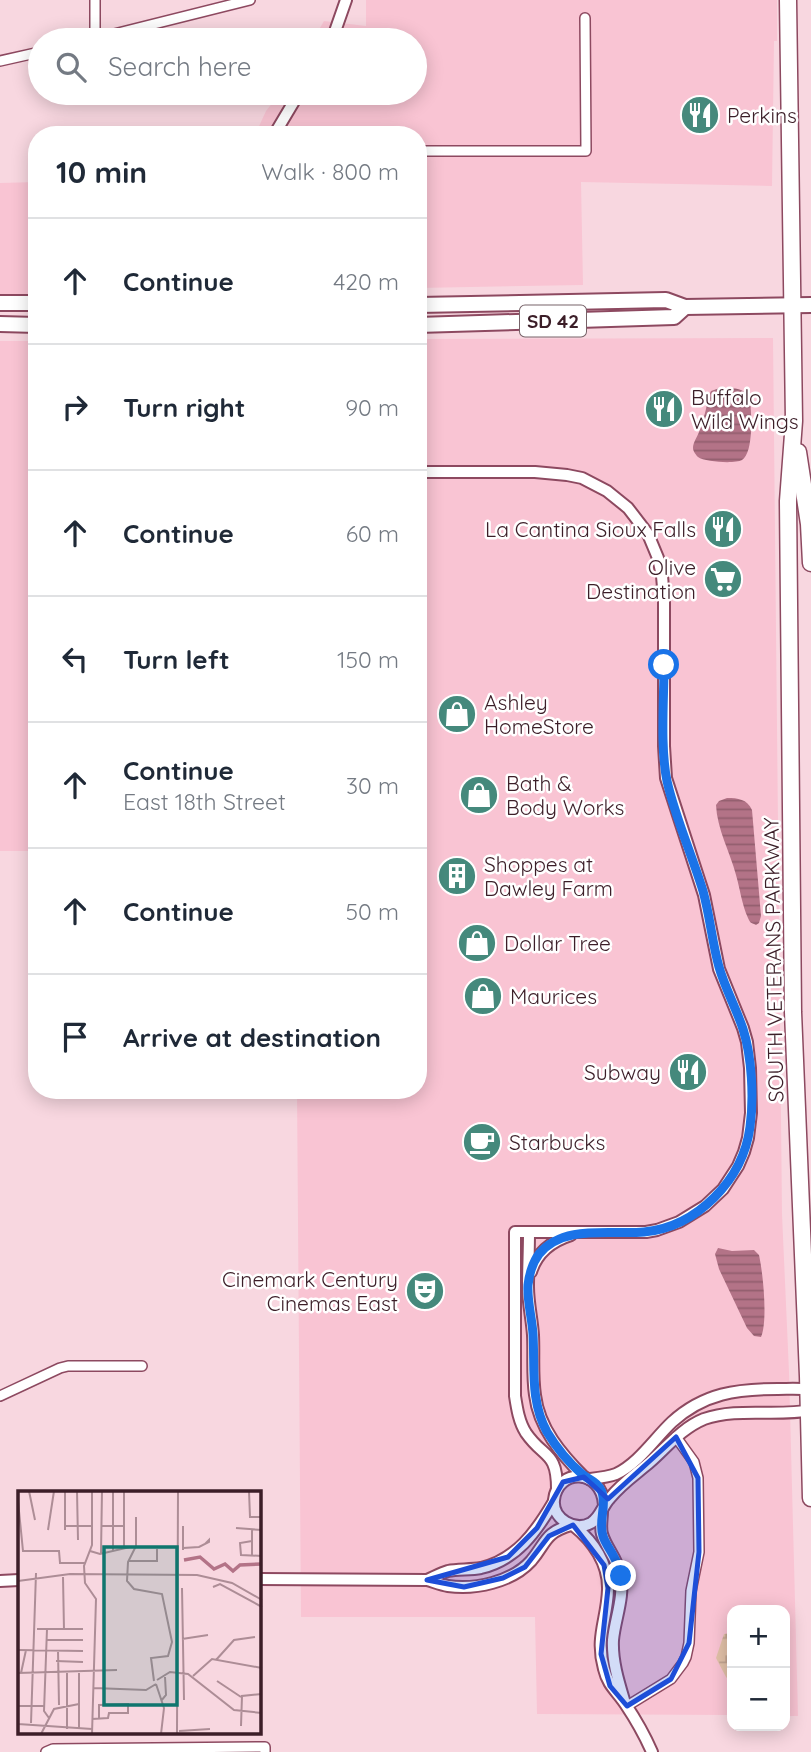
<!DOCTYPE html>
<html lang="en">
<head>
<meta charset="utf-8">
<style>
	body { margin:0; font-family:Quicksand,sans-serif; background:#f2f2f3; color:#1f2937 }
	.controls { position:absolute; right:21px; bottom:21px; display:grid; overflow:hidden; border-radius:14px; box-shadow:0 4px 18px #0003 }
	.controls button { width:63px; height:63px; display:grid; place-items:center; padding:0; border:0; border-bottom:2px solid #e0e1e3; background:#fff; color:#1f2937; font:35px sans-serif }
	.stop { position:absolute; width:21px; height:21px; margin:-16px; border:5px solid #1a73e8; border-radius:50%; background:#fff }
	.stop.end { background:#1a73e8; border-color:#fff; box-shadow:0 2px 7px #0008 }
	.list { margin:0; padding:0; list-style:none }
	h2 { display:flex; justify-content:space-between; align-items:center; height:91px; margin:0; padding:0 28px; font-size:30px }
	h2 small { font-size:23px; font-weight:400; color:#747a83 }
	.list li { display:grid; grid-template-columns:46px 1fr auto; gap:21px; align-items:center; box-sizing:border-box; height:126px; padding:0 28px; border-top:2px solid #e0e1e3 }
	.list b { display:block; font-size:26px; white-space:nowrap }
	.list p { margin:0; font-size:23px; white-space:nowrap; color:#747a83 }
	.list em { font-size:23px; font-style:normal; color:#747a83 }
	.icon { flex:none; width:38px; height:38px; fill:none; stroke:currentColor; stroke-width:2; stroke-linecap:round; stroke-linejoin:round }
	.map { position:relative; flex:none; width:811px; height:1752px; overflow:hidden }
	.search { position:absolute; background:#fff; box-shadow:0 4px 18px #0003; left:28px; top:28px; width:399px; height:77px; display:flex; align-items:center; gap:18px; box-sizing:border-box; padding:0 24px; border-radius:38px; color:#747a83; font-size:26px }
	.panel { position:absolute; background:#fff; box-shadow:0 4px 18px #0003; left:28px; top:126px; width:399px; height:973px; border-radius:28px }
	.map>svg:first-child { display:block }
	.built { fill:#f9c4d3 }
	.wetland { fill:url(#wetland-marsh) }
	.water { fill:url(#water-rules) }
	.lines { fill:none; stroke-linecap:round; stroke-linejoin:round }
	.minor-casing { stroke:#8d4960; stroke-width:12 }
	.tertiary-casing { stroke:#8d4960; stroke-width:14 }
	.primary-casing { stroke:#8d4960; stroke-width:18 }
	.trunk-casing { stroke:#8d4960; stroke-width:19 }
	.minor { stroke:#fff; stroke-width:9 }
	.tertiary { stroke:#fff; stroke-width:10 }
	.primary { stroke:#fff; stroke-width:14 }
	.trunk { stroke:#fff; stroke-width:16 }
	.route { stroke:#1a73e8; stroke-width:9 }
	.marked { fill:#1d4ed8; fill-opacity:0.2; stroke:#1d4ed8; stroke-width:5; stroke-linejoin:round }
	.labels { text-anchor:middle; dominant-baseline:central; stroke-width:5; stroke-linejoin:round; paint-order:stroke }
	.shield { fill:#fff; stroke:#766268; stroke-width:2 }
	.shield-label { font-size:19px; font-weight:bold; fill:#3c1e28 }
	.poi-label { font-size:21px; fill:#3c1e28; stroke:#fff; text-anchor:start }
	.street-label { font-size:21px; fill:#3c1e28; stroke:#fff }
	.inset-river { fill:none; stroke:#b37387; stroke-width:3.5 }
	.inset-road { fill:none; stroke:#ad8d96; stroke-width:2 }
	.view { fill:#0f766e; fill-opacity:0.15; stroke:#0f766e; stroke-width:3.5 }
	.inset-edge { fill:none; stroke:#3c1e28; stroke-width:3.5 }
</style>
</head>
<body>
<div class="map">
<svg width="811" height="1752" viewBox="0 0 811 1752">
	<defs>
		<pattern id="wetland-marsh" width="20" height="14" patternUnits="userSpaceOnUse" patternTransform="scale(1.75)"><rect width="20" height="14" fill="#e2c1a8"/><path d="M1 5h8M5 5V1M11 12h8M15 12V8" fill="none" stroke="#c3a591"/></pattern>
		<pattern id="water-rules" width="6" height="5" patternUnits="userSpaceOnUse" patternTransform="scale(1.75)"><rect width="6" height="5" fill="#b37387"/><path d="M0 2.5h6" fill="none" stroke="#935e6e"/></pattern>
	</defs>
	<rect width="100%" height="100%" fill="#f8d7e0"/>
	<g class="built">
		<polygon points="366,0 777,0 777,41 774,41 772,186 581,182 583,285 418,288 418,135 255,135 266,111 280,93 415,93 415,40 313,40 324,21 366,26"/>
		<polygon points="37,182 37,295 0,296 0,183"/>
		<polygon points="773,338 782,1214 789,1372 798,1716 785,1716 785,1610 732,1610 732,1715 537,1714 535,1617 301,1617 297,1090 418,1090 418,339"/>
		<rect x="0" y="341" width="37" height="510"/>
	</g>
	<polygon class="wetland" points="732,1633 732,1683 726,1677 716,1658 724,1634"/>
	<g class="water">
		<path d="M720 388C731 388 742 387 749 396 752 409 754 453 742 460 735 464 705 462 698 457 696 455 693 451 693 448 693 443 697 437 699 432 703 421 707 407 709 395L711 391Z"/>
		<path d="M727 798C738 798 747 799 752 810L761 916 759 923 756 925C750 922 751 924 748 918 742 905 740 889 736 875 730 852 717 829 716 805L719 801Z"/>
		<path d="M718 1248 732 1251 754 1250 759 1255C763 1273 768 1321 761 1337L754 1336 747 1328 719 1269 715 1254Z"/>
	</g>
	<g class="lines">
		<g class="minor-casing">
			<g id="minor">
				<polyline points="95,39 95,0"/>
				<polyline points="90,40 250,0"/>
				<polyline points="0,61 40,52"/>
				<polyline points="418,151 586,151 585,18"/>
				<polyline points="0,1396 60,1368 68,1366 142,1366"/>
				<polyline points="627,1706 671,1679 683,1663 686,1657 689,1643 691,1591 699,1552 698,1478 694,1462 676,1437"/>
				<polyline points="46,1752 53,1749 265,1747 265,1752"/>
			</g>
		</g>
		<g class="tertiary-casing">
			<g id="tertiary">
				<polyline points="332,40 346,0"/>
				<polyline points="274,135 299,93"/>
				<path d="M418 472H535L567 475 582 478 607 491 628 508 648 534 658 558 662 576 664 599V746L666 778 704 895 719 969 743 1028 747 1042 750 1068 751 1113 748 1138 744 1152 738 1166 723 1189 705 1206 679 1222 657 1230 646 1232H515V1396C517 1409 519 1422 526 1433 544 1459 557 1451 557 1489"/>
				<path d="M529 1233C529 1251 528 1269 528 1287 528 1303 532 1319 533 1335 534 1355 532 1375 535 1395 539 1428 561 1454 584 1477"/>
				<path d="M531 1272C537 1252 552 1241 571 1235"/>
				<path d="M589 1479C598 1478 608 1477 616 1474 639 1463 654 1439 672 1422 704 1393 737 1389 778 1389 789 1389 801 1388 811 1390"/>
				<path d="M604 1505C602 1468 557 1468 554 1500 552 1519 575 1532 591 1523 601 1517 602 1506 610 1498 621 1484 636 1474 650 1462 667 1447 682 1428 704 1419 738 1407 777 1417 811 1410"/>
				<path d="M602 1512C602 1519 600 1527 602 1534 606 1548 617 1558 620 1574 625 1597 615 1618 613 1640 612 1660 618 1680 624 1700"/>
				<path d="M574 1526C593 1541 609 1564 608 1590 607 1620 595 1637 604 1669 608 1686 617 1691 626 1705 636 1720 645 1736 652 1752"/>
				<path d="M259 1579 427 1580C434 1582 441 1585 448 1586 475 1590 512 1582 531 1561 547 1542 544 1533 571 1525"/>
				<path d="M427 1580C434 1577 441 1573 448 1571 458 1569 470 1570 481 1568 516 1560 536 1532 553 1503"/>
				<polyline points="0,1581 19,1580"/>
			</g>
		</g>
		<g class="primary-casing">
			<g id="primary">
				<polyline points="0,303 37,303"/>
				<polyline points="418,305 666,300 685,307 811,305"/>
				<polyline points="0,324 37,325"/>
				<polyline points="418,325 674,317 685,307"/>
			</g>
		</g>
		<g class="trunk-casing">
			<g id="trunk">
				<polyline points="788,0 794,421 788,501 793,1012 808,1376 811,1498"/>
				<polyline points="798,452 809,524 811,563"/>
			</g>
		</g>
		<use href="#minor" class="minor"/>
		<use href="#tertiary" class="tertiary"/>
		<use href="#primary" class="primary"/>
		<use href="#trunk" class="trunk"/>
	</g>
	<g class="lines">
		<path class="route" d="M621 1576C619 1568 617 1562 613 1555 610 1549 605 1543 603 1536 598 1521 607 1506 602 1492 598 1482 589 1480 582 1474 568 1462 556 1447 547 1432 530 1401 535 1368 533 1334 532 1318 527 1301 528 1285 529 1275 533 1262 539 1254 564 1224 610 1235 644 1232 697 1227 743 1180 750 1127 754 1098 752 1057 743 1029 736 1008 725 988 719 967 712 942 710 916 703 891 692 855 675 817 667 781 660 747 664 700 664 665"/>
	</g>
	<path class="marked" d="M676 1437 698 1478 699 1552 689 1643 671 1679 627 1706 610 1686 601 1654 608 1588 604 1565 573 1525 549 1536 525 1567 503 1578 464 1587 427 1580 508 1557 537 1528 563 1482 584 1477 608 1499Z"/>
	<defs>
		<g id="restaurant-disc" transform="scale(2.0125)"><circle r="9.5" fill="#45897c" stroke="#fff"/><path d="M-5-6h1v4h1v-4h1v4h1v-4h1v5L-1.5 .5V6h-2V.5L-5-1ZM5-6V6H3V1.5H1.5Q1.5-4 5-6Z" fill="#fff"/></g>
		<g id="supermarket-disc" transform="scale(2.0125)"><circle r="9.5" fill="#45897c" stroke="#fff"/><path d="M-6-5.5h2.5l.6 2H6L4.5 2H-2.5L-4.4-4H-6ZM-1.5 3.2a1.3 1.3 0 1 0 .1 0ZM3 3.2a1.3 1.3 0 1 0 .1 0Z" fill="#fff"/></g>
		<g id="shop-disc" transform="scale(2.0125)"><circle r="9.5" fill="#45897c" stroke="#fff"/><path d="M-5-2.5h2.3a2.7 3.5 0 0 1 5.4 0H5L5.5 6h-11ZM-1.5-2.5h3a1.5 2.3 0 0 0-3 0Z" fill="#fff"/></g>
		<g id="building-disc" transform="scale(2.0125)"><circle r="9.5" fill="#45897c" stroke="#fff"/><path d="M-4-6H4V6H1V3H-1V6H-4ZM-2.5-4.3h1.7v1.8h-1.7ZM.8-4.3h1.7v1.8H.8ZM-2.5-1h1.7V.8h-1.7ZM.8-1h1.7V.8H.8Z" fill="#fff"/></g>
		<g id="cafe-disc" transform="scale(2.0125)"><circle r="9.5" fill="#45897c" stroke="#fff"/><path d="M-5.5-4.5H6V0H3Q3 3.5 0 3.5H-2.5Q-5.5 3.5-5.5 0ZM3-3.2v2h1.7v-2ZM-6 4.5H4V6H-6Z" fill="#fff"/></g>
		<g id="theatre-disc" transform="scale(2.0125)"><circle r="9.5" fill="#45897c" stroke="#fff"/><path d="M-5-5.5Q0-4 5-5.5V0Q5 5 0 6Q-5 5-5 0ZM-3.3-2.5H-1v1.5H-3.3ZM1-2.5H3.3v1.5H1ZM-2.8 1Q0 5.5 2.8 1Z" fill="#fff"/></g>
	</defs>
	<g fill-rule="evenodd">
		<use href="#restaurant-disc" x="700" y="115"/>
		<use href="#restaurant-disc" x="664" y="409"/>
		<use href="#restaurant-disc" x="723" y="529"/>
		<use href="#supermarket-disc" x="723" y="579"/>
		<use href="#shop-disc" x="457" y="714"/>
		<use href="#shop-disc" x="479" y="795"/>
		<use href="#building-disc" x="457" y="876"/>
		<use href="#shop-disc" x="477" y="943"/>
		<use href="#shop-disc" x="483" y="996"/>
		<use href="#restaurant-disc" x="688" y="1072"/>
		<use href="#cafe-disc" x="482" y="1142"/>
		<use href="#theatre-disc" x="425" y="1291"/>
	</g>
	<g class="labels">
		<rect class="shield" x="520" y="305.5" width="66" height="31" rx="5"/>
		<g class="shield-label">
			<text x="553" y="321">SD 42</text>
		</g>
		<g class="poi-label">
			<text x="727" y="115">Perkins</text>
			<text x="691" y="397">Buffalo<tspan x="691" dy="24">Wild Wings</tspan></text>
			<text x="696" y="529" text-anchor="end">La Cantina Sioux Falls</text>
			<text x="696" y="567" text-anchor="end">Olive<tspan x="696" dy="24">Destination</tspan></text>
			<text x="484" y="702">Ashley<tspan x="484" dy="24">HomeStore</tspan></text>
			<text x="506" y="783">Bath &amp;<tspan x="506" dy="24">Body Works</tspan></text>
			<text x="484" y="864">Shoppes at<tspan x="484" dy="24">Dawley Farm</tspan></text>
			<text x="504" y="943">Dollar Tree</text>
			<text x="510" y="996">Maurices</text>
			<text x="661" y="1072" text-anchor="end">Subway</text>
			<text x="509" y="1142">Starbucks</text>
			<text x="398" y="1279" text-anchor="end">Cinemark Century<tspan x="398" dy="24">Cinemas East</tspan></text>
		</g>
		<g class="street-label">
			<text transform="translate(773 960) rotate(-91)">SOUTH VETERANS PARKWAY</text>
		</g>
	</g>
	<g transform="translate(18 1491)">
		<rect width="243" height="243" fill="#f8d7e0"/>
		<path class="inset-river" d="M166 69 182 66 196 78 207 73 215 80 222 74 244 73"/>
		<path class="inset-road" d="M11 0 17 29M59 0 60 49M74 0V54L66 75 67 92 78 108 74 243M231 0 232 26H244M0 10 5 60H41L42 72H67M118 26V55L110 71 109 90 116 98 144 103 154 151 150 165 133 167 136 190M47 35H74M84 35H106M218 37 244 39M30 39 36 0M47 39V0M234 39V65M234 50 222 52 223 64 244 65M106 57V0M165 57 181 56 191 51V49L187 53M165 59V35M72 60 82 63 112 56M95 60V0M83 62 84 0M110 70H139V58M45 86 46 139M0 90 52 83 179 84 214 92 244 109M195 96 202 93 244 116M164 97 166 209M19 138H65M29 138 26 220 31 227M164 148 190 144M29 149H65M0 159 65 160M40 160 41 214M198 169 216 149 237 146M38 170 65 171M0 182 99 179M3 182 8 159M49 182V238M61 182V238M175 185 194 168 244 177M139 189 152 181 170 183 216 219 244 222M199 190 223 206M138 193 146 217 143 243M76 197 128 199 138 193M0 198V233M143 210 148 204 147 186M0 215H26M74 228 90 227 91 222H110V213L81 214V227M13 232 18 82M0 233 74 238M223 235 224 205 244 203M161 240 192 238M23 243 36 218 61 213M159 243 160 0"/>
		<path class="view" d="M86 56H159V214H86Z"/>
		<rect width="243" height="243" class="inset-edge"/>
	</g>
</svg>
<div class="controls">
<button>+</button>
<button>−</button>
</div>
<div class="stop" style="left:664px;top:665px"></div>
<div class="stop end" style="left:621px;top:1576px"></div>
<div class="search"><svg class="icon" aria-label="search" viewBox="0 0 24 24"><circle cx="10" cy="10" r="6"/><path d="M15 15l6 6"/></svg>Search here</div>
<section class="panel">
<h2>10 min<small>Walk · 800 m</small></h2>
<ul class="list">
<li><svg class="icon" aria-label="ahead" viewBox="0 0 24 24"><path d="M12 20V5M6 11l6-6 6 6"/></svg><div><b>Continue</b></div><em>420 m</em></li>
<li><svg class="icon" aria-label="right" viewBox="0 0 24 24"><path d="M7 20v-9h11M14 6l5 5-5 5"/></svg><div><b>Turn right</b></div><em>90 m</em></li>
<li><svg class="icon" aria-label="ahead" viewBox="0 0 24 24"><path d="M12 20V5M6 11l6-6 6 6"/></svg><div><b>Continue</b></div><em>60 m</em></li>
<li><svg class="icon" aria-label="left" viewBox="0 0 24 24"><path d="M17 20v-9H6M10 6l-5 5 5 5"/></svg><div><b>Turn left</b></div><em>150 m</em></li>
<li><svg class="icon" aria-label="ahead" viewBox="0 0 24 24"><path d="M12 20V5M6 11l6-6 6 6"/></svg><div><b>Continue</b><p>East 18th Street</p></div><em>30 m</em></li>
<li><svg class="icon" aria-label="ahead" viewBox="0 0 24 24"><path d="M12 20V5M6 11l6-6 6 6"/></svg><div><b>Continue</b></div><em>50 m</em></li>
<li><svg class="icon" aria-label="arrive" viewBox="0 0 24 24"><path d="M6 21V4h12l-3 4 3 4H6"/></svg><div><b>Arrive at destination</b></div></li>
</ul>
</section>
</div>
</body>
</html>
